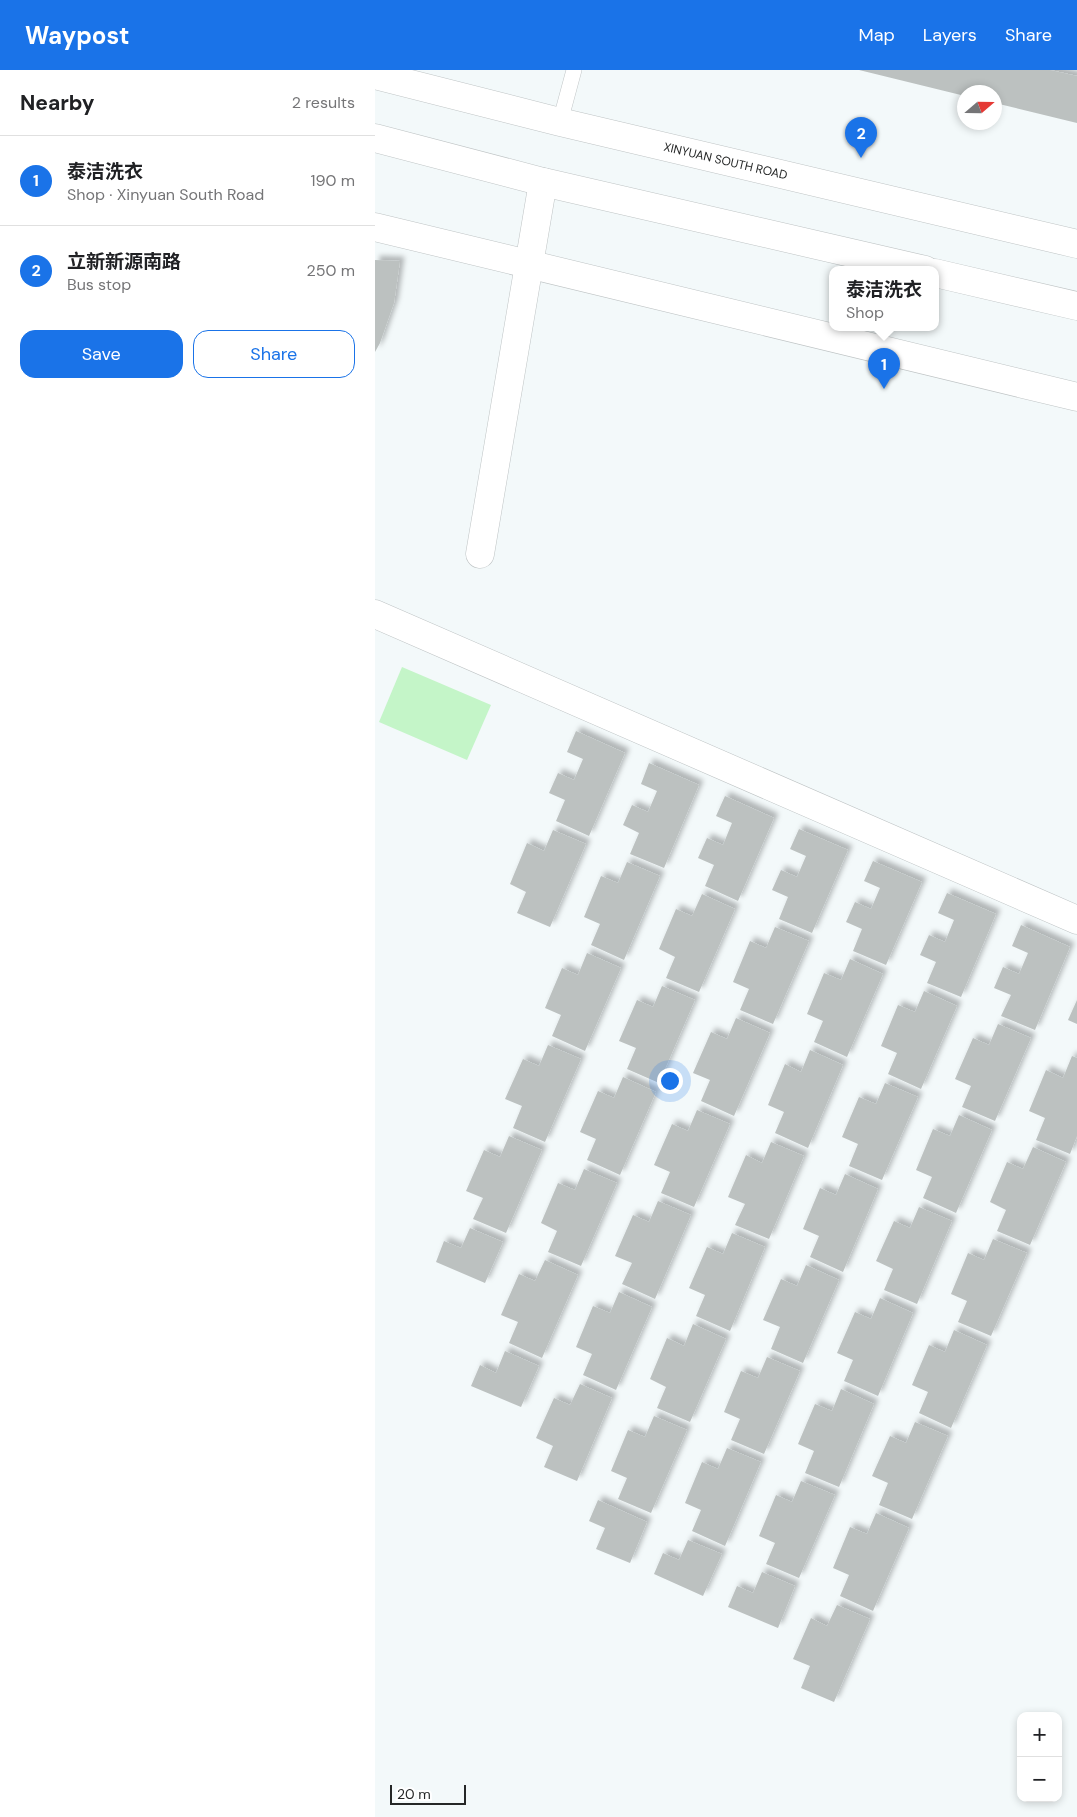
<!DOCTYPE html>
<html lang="en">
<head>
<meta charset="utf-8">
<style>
	body { margin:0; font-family:"DM Sans","Noto Sans SC",sans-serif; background:#f2f2f2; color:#202124 }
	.controls { position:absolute; right:15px; bottom:15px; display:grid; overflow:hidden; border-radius:10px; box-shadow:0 2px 8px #0003 }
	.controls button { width:45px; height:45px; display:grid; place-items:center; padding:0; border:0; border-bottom:1px solid #e0e0e0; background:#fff; color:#202124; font:25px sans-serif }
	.compass { position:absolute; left:582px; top:15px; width:45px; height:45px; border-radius:50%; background:#fff; box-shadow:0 2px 8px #0003; rotate:70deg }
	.scale { position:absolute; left:15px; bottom:12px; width:76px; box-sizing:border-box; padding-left:5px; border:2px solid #252727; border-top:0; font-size:14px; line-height:18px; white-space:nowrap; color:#252727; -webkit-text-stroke:4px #fff; paint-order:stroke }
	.you { position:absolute; left:294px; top:1010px; width:18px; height:18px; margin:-12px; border:4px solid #fff; border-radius:50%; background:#1a73e8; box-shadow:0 0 0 8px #1a73e833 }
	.badge { display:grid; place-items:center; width:32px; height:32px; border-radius:50%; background:#1a73e8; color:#fff; font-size:16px; font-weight:700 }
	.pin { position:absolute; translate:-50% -41px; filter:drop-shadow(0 1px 2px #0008) }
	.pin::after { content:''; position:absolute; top:26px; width:18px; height:15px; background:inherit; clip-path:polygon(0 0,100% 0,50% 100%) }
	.popup { position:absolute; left:454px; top:196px; width:110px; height:65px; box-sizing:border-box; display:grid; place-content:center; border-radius:10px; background:#fff; filter:drop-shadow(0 1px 4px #0005); font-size:16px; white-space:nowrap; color:#757577 }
	.popup b { font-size:19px; color:#202124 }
	.popup::after { content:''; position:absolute; left:50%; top:100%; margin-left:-10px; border:10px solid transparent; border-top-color:#fff }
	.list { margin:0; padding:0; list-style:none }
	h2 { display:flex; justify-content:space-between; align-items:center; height:65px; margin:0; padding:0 20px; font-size:21px }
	h2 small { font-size:16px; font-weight:400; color:#757577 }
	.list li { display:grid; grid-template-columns:32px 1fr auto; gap:15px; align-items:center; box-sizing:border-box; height:90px; padding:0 20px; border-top:1px solid #e0e0e0 }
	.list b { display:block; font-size:19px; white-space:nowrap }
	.list p { margin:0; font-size:16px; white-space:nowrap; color:#757577 }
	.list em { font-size:16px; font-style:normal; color:#757577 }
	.actions { display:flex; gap:10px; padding:15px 20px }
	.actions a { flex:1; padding:11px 0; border:1px solid #1a73e8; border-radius:15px; text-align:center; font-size:18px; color:#1a73e8 }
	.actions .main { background:#1a73e8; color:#fff }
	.map { position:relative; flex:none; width:702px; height:1747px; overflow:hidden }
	header { display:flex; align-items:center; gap:30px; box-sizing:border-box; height:70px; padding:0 25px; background:#1a73e8; color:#fff }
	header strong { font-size:24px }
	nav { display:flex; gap:28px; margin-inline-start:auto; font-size:18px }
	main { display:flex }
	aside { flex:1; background:#fff }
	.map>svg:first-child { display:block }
	.green { fill:#c4f5c8 }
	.building { fill:#bcc1c0; filter:url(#shadow) }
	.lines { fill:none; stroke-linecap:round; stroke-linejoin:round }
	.service-casing { stroke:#bfc4c5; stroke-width:16 }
	.minor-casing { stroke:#bfc4c5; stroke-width:29 }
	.primary-casing { stroke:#bfc4c5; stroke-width:29 }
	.service { stroke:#fff; stroke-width:15 }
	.minor { stroke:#fff; stroke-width:28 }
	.primary { stroke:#fff; stroke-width:28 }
	.labels { text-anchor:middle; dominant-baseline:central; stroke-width:4.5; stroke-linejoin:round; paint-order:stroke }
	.street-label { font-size:12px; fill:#252727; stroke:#fff }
</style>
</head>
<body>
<header>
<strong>Waypost</strong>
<nav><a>Map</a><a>Layers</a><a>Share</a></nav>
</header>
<main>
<aside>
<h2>Nearby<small>2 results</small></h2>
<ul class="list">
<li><span class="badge">1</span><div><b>泰洁洗衣</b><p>Shop · Xinyuan South Road</p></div><em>190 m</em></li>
<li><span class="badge">2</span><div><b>立新新源南路</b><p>Bus stop</p></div><em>250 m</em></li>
</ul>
<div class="actions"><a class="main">Save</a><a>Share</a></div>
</aside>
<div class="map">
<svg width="702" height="1747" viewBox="0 0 702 1747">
	<defs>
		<filter id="shadow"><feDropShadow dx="4.5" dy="-4.5" stdDeviation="2.5" flood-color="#0004"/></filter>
	</defs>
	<rect width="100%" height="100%" fill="#f3f9fa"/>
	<polygon class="green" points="27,597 116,635 92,690 4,652"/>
	<g class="building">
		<polygon points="484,0 675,0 702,6 702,53 620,33 620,22 590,22 590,26"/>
		<polygon points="0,190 25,191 19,233 5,273 0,282"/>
		<polygon points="201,661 250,683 214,766 181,751 190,730 174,723 183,703 199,710 208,689 192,682"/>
		<polygon points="274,693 324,715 289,798 255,784 264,763 248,755 257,735 273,742 282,721 266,714"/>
		<polygon points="350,726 399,748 363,831 330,816 339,795 323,788 332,768 348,775 357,753 341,746"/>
		<polygon points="424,759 473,780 437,863 404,849 413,827 397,820 406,800 422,807 431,786 415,779"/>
		<polygon points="178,760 211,774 175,857 142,843 151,822 135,814 152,773 169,781"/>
		<polygon points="498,791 547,812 511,895 478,881 487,859 471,852 480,832 496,839 505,818 489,811"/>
		<polygon points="252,792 285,806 249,890 216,875 225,854 209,847 226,806 243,813"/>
		<polygon points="572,823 621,844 586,927 552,913 561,892 545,885 554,865 570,872 579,850 563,843"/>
		<polygon points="327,824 360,839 324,922 291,908 300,887 284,879 301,839 317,846"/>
		<polygon points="646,855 695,877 660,960 626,946 636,925 619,918 628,897 644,904 653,883 637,876"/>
		<polygon points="400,857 434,871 398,954 365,940 374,919 358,912 375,871 391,878"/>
		<polygon points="212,883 246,898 210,981 177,966 186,945 170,938 187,898 203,905"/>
		<polygon points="475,889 508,904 472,987 439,972 448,951 432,944 449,903 466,910"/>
		<polygon points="287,916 320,930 284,1013 252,999 261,978 244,971 262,930 278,937"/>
		<polygon points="549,921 582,936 546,1019 513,1004 522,983 506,976 523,935 540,942"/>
		<polygon points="702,930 702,954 693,950"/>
		<polygon points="361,948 395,963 359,1046 326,1031 335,1010 318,1003 336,962 352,969"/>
		<polygon points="623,954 656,968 620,1051 587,1037 596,1016 580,1009 598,968 614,975"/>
		<polygon points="173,975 206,989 170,1072 138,1058 147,1036 130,1029 148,989 164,996"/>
		<polygon points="435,980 468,995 433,1078 400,1063 409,1042 393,1035 410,994 426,1002"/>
		<polygon points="697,986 702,988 702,1066 695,1084 661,1070 670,1048 654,1041 671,1000 688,1008"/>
		<polygon points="248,1007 281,1022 245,1105 212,1090 221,1069 205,1062 223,1021 239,1028"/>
		<polygon points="510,1013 543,1027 507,1110 474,1096 483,1074 467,1067 484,1027 501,1034"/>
		<polygon points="322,1040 355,1054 319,1137 286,1123 295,1102 279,1095 297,1054 313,1061"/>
		<polygon points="584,1045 617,1060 581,1143 548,1128 557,1107 541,1100 558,1059 575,1066"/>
		<polygon points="134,1066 167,1080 131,1163 98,1149 108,1128 91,1121 109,1080 125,1087"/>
		<polygon points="396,1072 429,1086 394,1169 360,1155 370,1134 353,1127 371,1085 387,1093"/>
		<polygon points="658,1077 691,1092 655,1175 622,1161 631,1140 615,1132 632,1092 648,1099"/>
		<polygon points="209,1099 242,1113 206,1196 173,1182 182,1161 166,1153 183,1113 200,1120"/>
		<polygon points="470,1104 503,1119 468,1202 435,1187 444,1166 428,1159 445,1118 461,1125"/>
		<polygon points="283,1131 316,1145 280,1229 247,1214 257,1193 240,1186 258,1145 274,1152"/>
		<polygon points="544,1137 577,1151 542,1234 509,1220 518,1199 501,1191 519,1151 535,1158"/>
		<polygon points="95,1158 128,1172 110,1213 61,1192 69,1171 86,1178"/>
		<polygon points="357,1163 390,1177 355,1261 321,1246 330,1225 314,1218 332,1177 348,1184"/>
		<polygon points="618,1169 652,1183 616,1266 583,1252 592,1231 576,1224 593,1183 609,1190"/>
		<polygon points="170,1190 203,1205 167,1288 134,1273 143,1252 126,1245 144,1204 160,1211"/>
		<polygon points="431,1195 464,1210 428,1293 396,1279 405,1257 388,1250 406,1209 422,1216"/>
		<polygon points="244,1222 277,1237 241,1320 208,1305 217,1284 201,1277 218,1236 235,1243"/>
		<polygon points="505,1228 538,1243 503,1326 469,1311 478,1290 462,1283 480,1242 496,1249"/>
		<polygon points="318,1254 351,1269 315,1352 282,1338 291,1317 275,1309 292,1268 309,1276"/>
		<polygon points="579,1260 612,1275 576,1358 544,1343 553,1322 537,1315 554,1275 570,1282"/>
		<polygon points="130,1281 164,1296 146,1337 96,1316 105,1295 121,1303"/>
		<polygon points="392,1287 425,1301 389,1384 356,1370 365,1349 349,1342 366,1301 383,1308"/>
		<polygon points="205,1314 237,1328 202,1411 169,1397 178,1376 161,1368 179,1328 195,1335"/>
		<polygon points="466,1319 499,1334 464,1417 430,1403 439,1381 423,1374 440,1334 457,1341"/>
		<polygon points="279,1346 312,1360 276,1443 243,1429 252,1408 236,1401 253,1360 270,1367"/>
		<polygon points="540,1352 573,1366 537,1449 504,1435 513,1413 497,1406 515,1366 531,1373"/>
		<polygon points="352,1378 386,1392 350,1476 317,1461 326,1440 310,1433 327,1392 343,1399"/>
		<polygon points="426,1411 460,1425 424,1508 391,1494 400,1473 384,1466 401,1425 417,1432"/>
		<polygon points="223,1430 272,1452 255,1493 221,1479 230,1458 214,1451"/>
		<polygon points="501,1443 534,1458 498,1541 465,1526 474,1505 458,1498 475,1457 492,1464"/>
		<polygon points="313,1470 347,1484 328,1526 279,1504 288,1483 304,1490"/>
		<polygon points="387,1502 420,1516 403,1558 353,1537 362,1516 378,1523"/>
		<polygon points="462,1535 495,1549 459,1632 426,1618 435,1596 418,1589 436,1548 452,1556"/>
	</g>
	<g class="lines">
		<g class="service-casing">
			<polyline id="service" points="185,52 199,0"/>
		</g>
		<g class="minor-casing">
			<g id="minor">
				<polyline points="0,157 702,327"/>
				<polyline points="105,484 168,112"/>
				<polyline points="0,544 702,850"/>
			</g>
		</g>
		<g class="primary-casing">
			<g id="primary">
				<path id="s1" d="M0 5 185 52 702 174"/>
				<polyline points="0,68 168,112 550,200"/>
				<polyline points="560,203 702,236"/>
			</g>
		</g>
		<use href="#service" class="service"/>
		<use href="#minor" class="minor"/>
		<use href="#primary" class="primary"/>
	</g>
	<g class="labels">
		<g class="street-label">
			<text stroke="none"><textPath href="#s1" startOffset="361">XINYUAN SOUTH ROAD</textPath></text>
		</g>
	</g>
</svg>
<div class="controls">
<button>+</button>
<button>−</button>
</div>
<svg class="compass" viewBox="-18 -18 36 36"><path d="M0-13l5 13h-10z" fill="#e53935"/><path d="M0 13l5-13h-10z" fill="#757577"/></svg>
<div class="scale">20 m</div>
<div class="you"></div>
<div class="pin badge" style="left:509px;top:319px">1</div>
<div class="popup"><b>泰洁洗衣</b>Shop</div>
<div class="pin badge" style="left:486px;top:88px">2</div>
</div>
</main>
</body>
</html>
